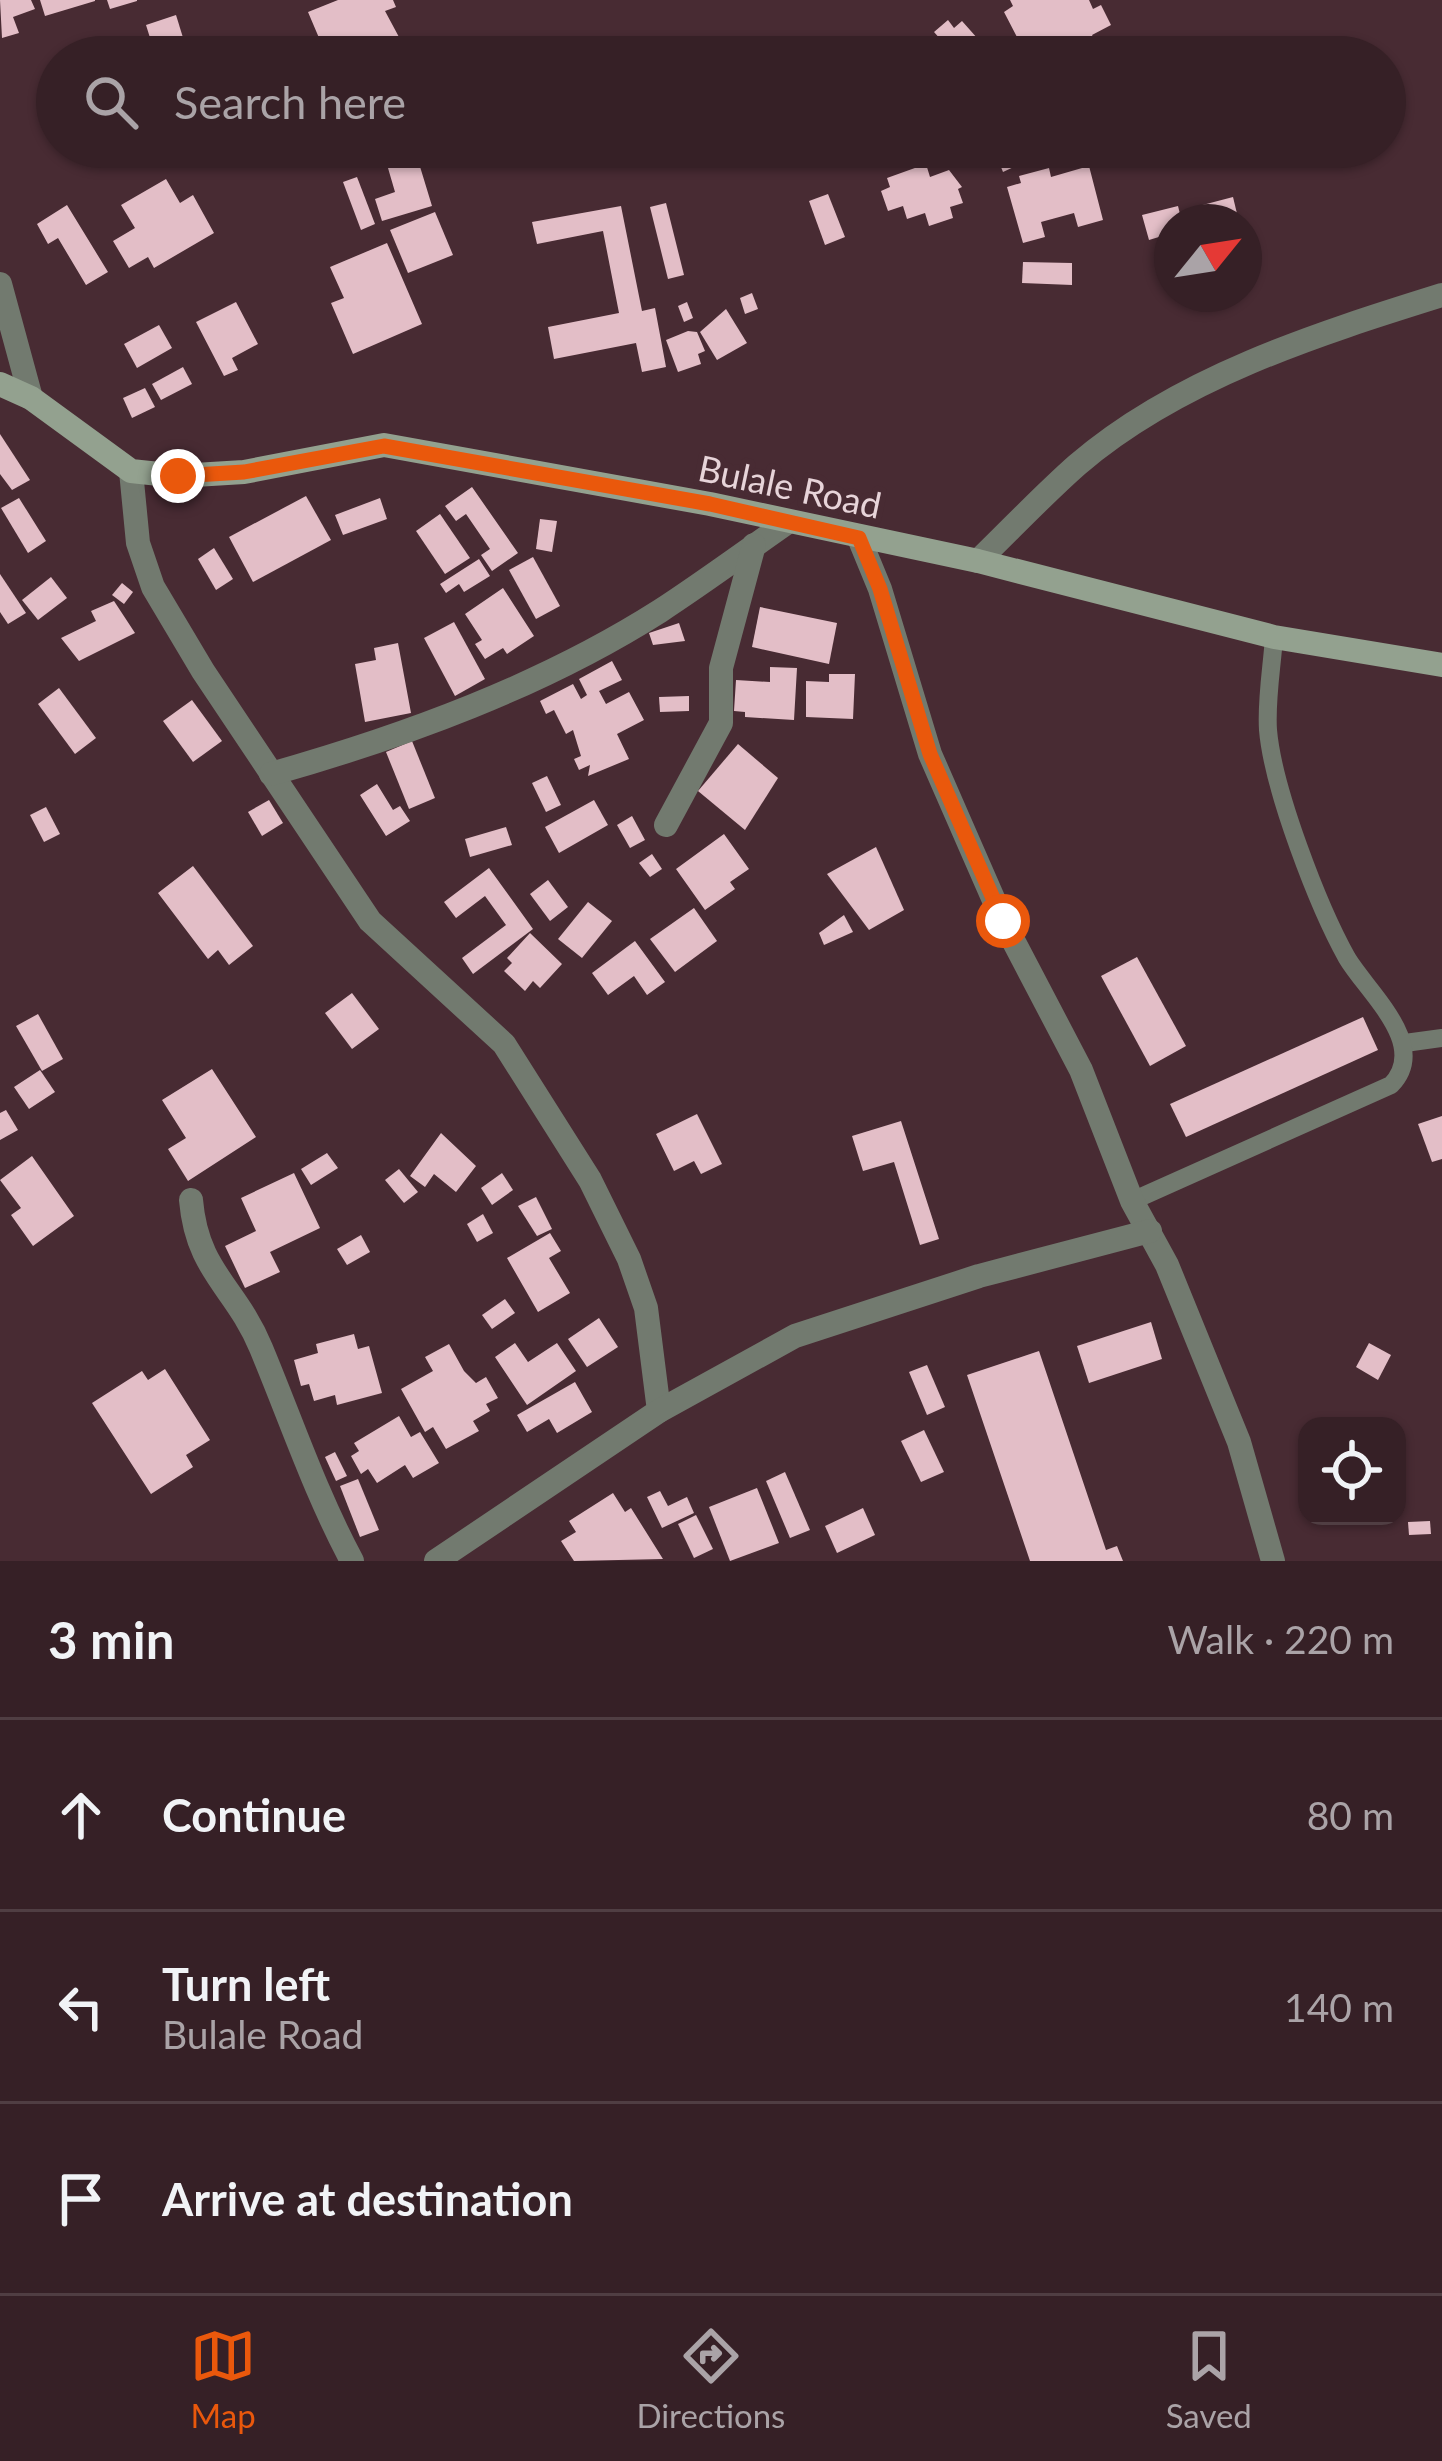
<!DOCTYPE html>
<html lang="en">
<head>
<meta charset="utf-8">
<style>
	body { margin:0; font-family:Lato,sans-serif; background:#412d32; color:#f1f3f6 }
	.controls { position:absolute; right:36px; bottom:36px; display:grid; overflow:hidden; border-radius:24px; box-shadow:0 3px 9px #0004 }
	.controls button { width:108px; height:108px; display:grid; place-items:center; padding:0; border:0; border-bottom:3px solid #503e43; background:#362026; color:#f1f3f6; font:60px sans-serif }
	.compass { position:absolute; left:1154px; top:204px; width:108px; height:108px; border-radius:50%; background:#362026; box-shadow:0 3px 9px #0004; rotate:60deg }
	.stop { position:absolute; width:36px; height:36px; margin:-27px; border:9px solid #ea580c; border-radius:50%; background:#fff }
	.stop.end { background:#ea580c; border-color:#fff; box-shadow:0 3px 12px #0008 }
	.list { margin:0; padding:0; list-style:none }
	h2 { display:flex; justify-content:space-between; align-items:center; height:156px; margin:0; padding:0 48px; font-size:51px }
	h2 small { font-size:39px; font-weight:400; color:#aaa3a7 }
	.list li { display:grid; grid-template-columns:78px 1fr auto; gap:36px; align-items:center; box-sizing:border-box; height:192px; padding:0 48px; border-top:3px solid #503e43 }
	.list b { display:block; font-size:45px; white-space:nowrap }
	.list p { margin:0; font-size:39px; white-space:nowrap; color:#aaa3a7 }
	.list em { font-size:39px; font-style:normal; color:#aaa3a7 }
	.icon { flex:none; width:66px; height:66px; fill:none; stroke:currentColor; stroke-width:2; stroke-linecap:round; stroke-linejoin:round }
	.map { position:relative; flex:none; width:1442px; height:1561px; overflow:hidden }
	.search { position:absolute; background:#362026; box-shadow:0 3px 9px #0004; left:36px; right:36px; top:36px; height:132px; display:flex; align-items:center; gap:30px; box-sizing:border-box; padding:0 42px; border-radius:66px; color:#aaa3a7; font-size:45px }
	.sheet { height:732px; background:#362026 }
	nav { display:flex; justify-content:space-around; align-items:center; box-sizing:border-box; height:168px; border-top:3px solid #503e43; background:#362026; font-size:33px; color:#aaa3a7 }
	nav a { display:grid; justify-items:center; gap:6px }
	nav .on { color:#ea580c }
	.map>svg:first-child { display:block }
	.building { fill:#e3bec7 }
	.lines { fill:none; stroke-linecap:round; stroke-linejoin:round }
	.lane { stroke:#727a6f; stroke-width:18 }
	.street { stroke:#727a6f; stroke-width:24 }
	.secondary { stroke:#93a18f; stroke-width:24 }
	.route { stroke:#ea580c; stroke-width:15 }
	.labels { text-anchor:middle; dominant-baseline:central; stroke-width:12; stroke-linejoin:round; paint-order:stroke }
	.street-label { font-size:36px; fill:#e7d4d9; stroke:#482b33 }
</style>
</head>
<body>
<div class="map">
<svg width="1442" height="1561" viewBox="0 0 1442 1561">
	<rect width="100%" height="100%" fill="#482b33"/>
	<g class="building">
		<polygon points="0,0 31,0 35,9 13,17 19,33 2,38"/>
		<polygon points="40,0 95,0 95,1 45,16"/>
		<polygon points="107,0 137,0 137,1 110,9"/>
		<polygon points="338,0 393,0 396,7 385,11 407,52 388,57 380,39 336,57 313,57 325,52 308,12"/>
		<polygon points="1010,0 1089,0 1093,9 1101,5 1111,25 1092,35 1103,57 1017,57 1011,45 1019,41 1004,12 1013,6"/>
		<polygon points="176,15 189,57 156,57 146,25"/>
		<polygon points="948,20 954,28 962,21 994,57 956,57 934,32"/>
		<polygon points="230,37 237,57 192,57 190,50"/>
		<polygon points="335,147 347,147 355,161 344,166"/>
		<polygon points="358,147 372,147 374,157 360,158"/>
		<polygon points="993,147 1042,147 1018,157 1020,164 1003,172"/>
		<polygon points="418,160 432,206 382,221 375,199 395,192 388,168"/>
		<polygon points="926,164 930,177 949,170 962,187 958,189 963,203 950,207 953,218 929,226 925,213 907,219 903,206 888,211 881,191 890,187 887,178"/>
		<polygon points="1089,166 1103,220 1078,227 1074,213 1041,222 1045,237 1023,243 1007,187 1021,183 1019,176 1049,168 1051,177"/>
		<polygon points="357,177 375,224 361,230 343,182"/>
		<polygon points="166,179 180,203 193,195 214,233 154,268 148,257 129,268 113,241 135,228 121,205"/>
		<polygon points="828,194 845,237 825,245 809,201"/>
		<polygon points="1233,197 1239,222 1194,222 1191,208"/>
		<polygon points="666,203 684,275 668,279 650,207"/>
		<polygon points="67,205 108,272 86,285 58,238 48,244 37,224"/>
		<polygon points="621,206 642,311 655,308 666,367 642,372 636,343 554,359 548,327 619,313 603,231 537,244 532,222"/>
		<polygon points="1178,206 1182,222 1172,222 1172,233 1149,240 1142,215"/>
		<polygon points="435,212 453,255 408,273 390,230"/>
		<polygon points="387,243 422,324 353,354 331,303 344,298 330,267"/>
		<polygon points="1023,262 1072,263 1072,285 1022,283"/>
		<polygon points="752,293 758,309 745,314 740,298"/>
		<polygon points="236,302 258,344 232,358 238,370 224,376 196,322"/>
		<polygon points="687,302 693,318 684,322 678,306"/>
		<polygon points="726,309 747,343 717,360 700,332"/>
		<polygon points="159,325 172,348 137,368 124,344"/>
		<polygon points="688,331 697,332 705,351 698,354 701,364 678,372 666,340"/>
		<polygon points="183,367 192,384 161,400 152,384"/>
		<polygon points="145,388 155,407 132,418 123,398"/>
		<polygon points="0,434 30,480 12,490 0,474"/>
		<polygon points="472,487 518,553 492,571 481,555 490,549 466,514 456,521 445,506"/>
		<polygon points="306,496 331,540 253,582 229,537"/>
		<polygon points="19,498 46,541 28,553 1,508"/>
		<polygon points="380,498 387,519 343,535 335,515"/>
		<polygon points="440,514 470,558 445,574 416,531"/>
		<polygon points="540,519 557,521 552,552 536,549"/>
		<polygon points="214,548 233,579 216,590 198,559"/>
		<polygon points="533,557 560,606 536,619 509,570"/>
		<polygon points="479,559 490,576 464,592 459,584 446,593 440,584"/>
		<polygon points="0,574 26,613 8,624 0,612"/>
		<polygon points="51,577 67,598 38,620 22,600"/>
		<polygon points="122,583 133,592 124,604 112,595"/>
		<polygon points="503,588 534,636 507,654 503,648 485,659 475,644 482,640 465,614"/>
		<polygon points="114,601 135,633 79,661 61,638 96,621 91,611"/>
		<polygon points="760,607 837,623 829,664 752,647"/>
		<polygon points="454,622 485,679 455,696 424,638"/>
		<polygon points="679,623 685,641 653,645 649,633"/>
		<polygon points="398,643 411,713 365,722 355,664 376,660 374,648"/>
		<polygon points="612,661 622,680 599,691 606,704 629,692 644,720 617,734 629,759 588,776 590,765 579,770 574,759 581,756 573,730 566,734 554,710 546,714 540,701 573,684 581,699 587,695 579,679"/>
		<polygon points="770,667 797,668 794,720 745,717 745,712 734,711 736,680 770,682"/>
		<polygon points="829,674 855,674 853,719 806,717 806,681 829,682"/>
		<polygon points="59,688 96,738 75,754 38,704"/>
		<polygon points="689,696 689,711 660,712 659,697"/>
		<polygon points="192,700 222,741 193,762 163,721"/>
		<polygon points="412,741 435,798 409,809 386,752"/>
		<polygon points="738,744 778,778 745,830 698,791"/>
		<polygon points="547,776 561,805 546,812 532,783"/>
		<polygon points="377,784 393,810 400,806 410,821 386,836 360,795"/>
		<polygon points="269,800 283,823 262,836 248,812"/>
		<polygon points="594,800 608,825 559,853 545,827"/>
		<polygon points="46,807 60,834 44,842 30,815"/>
		<polygon points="632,816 645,840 630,848 617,825"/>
		<polygon points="506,827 512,845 470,857 465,839"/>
		<polygon points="724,834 749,869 730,882 735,889 705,910 676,869"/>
		<polygon points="876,847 904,910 869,930 827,874"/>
		<polygon points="652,854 662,869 650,877 639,863"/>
		<polygon points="193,866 253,946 229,965 218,950 208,959 158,893"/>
		<polygon points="489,868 533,929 473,974 462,958 506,925 485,896 456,918 444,902"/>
		<polygon points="548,880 568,907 550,921 530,894"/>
		<polygon points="588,902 612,921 582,958 558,939"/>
		<polygon points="694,908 717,941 675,972 650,939"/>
		<polygon points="844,915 853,932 824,945 819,933"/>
		<polygon points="530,933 562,964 540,988 533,981 525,991 504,971 512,963 507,958"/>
		<polygon points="635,941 665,982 647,995 634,976 608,995 592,973"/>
		<polygon points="1137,957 1186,1046 1150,1066 1101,976"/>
		<polygon points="352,993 379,1029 352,1049 325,1013"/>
		<polygon points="38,1014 63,1059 42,1071 16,1026"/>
		<polygon points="1363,1017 1378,1050 1186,1137 1170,1104"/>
		<polygon points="212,1069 256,1137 188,1181 168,1149 186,1138 162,1100"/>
		<polygon points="40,1070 55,1092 29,1109 14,1087"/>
		<polygon points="6,1110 18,1130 0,1140 0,1113"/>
		<polygon points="697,1114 722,1164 701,1174 694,1161 674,1171 656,1134"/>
		<polygon points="1442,1116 1442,1159 1432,1162 1418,1124"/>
		<polygon points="901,1121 939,1239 920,1245 894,1162 863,1171 852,1136"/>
		<polygon points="441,1133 476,1166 456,1192 434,1174 425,1187 410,1176"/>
		<polygon points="327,1153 338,1168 311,1185 301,1169"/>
		<polygon points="32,1156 74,1216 33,1246 11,1215 21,1208 0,1180"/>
		<polygon points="399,1169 418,1192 404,1203 385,1180"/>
		<polygon points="294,1173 320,1228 270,1252 280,1272 245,1288 225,1246 256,1231 241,1198"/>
		<polygon points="502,1173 513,1190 492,1205 481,1188"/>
		<polygon points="536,1197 552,1229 537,1236 518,1206"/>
		<polygon points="483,1214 493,1233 477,1242 467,1224"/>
		<polygon points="550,1233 561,1251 549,1258 570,1293 538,1312 507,1258"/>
		<polygon points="361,1235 370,1252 347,1265 337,1249"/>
		<polygon points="505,1299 515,1313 492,1329 482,1315"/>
		<polygon points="599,1318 618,1347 587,1367 568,1339"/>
		<polygon points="1151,1322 1162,1359 1089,1383 1077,1346"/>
		<polygon points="354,1334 358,1349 369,1346 382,1393 337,1405 335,1395 314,1401 309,1384 301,1386 294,1360 318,1353 316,1344"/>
		<polygon points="515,1343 528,1362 557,1343 576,1371 527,1405 495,1357"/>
		<polygon points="1369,1343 1391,1355 1378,1380 1356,1367"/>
		<polygon points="449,1344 464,1371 476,1383 486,1377 498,1398 486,1404 490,1411 473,1421 479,1431 446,1449 433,1427 425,1432 401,1389 433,1371 425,1357"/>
		<polygon points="1039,1351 1106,1550 1117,1546 1123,1561 1030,1561 967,1375"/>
		<polygon points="927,1365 945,1407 927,1415 909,1372"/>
		<polygon points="165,1369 210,1440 186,1455 193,1467 151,1494 92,1403 142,1371 148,1380"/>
		<polygon points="575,1382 592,1412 557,1433 549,1419 527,1432 517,1415"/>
		<polygon points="399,1416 411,1437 420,1432 439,1463 413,1478 405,1465 377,1483 368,1469 361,1474 351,1456 359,1451 354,1443"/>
		<polygon points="924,1430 944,1472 921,1482 901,1441"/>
		<polygon points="335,1452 347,1476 336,1481 325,1457"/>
		<polygon points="785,1472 810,1530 790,1538 766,1481"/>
		<polygon points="358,1479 379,1530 360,1537 340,1486"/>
		<polygon points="757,1488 779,1543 730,1561 709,1507"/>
		<polygon points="660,1491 668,1506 687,1497 694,1513 662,1528 647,1497"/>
		<polygon points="613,1493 625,1512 631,1508 663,1559 574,1561 561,1541 576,1532 569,1521"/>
		<polygon points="863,1508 875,1535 837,1553 825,1526"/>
		<polygon points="696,1515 713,1549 694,1558 678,1524"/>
		<polygon points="1430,1521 1431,1534 1409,1535 1408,1522"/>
	</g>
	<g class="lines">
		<g class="lane">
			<polyline points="1405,1043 1442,1038"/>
			<path d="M1132 1201 1391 1085C1430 1045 1368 993 1347 958 1318 906 1273 789 1268 730 1266 700 1272 667 1274 637"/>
		</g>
		<g class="street">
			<polyline points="0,284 31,398"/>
			<polyline points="131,471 138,543 153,587 203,671 370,921 504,1044 590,1180 629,1259 646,1308 659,1411"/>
			<polyline points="859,538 880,589 930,754 1003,921 1081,1070 1132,1201 1167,1265 1239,1442 1273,1561"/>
			<path d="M978 561C1011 529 1043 495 1077 465 1178 378 1317 334 1442 295"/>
			<path d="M271 774C405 736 542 686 660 611 703 583 745 552 788 522"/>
			<polyline points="666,825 721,723 721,668 754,545"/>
			<path d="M191 1200C197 1272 236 1287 261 1348 291 1420 315 1492 352 1561"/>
			<polyline points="436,1561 659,1411 795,1336 979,1276 1150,1231"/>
		</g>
		<polyline class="secondary" points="0,384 31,398 131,471 178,476 244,472 384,445 710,504 978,561 1274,637 1442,665"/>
	</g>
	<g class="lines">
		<polyline class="route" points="178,476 244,472 384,446 710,504 859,538 880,589 930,754 1003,921"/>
	</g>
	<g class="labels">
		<g class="street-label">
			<text transform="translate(790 486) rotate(12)">Bulale Road</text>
		</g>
	</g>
</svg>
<div class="controls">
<button><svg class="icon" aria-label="locate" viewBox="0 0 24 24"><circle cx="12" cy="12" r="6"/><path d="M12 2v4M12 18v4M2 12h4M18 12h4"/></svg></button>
</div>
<svg class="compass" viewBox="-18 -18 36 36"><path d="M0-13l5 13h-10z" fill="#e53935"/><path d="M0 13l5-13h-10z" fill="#aaa3a7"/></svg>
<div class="stop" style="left:1003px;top:921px"></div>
<div class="stop end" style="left:178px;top:476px"></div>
<div class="search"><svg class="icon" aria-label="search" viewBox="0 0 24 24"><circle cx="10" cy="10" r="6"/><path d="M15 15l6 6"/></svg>Search here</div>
</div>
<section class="sheet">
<h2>3 min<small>Walk · 220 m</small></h2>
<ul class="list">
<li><svg class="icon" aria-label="ahead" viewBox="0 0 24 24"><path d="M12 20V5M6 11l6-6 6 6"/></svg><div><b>Continue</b></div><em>80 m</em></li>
<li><svg class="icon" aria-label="left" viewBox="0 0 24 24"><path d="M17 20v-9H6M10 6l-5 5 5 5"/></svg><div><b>Turn left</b><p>Bulale Road</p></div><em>140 m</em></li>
<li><svg class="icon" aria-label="arrive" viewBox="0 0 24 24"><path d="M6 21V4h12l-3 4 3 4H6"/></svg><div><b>Arrive at destination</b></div></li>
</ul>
</section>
<nav>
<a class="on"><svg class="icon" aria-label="map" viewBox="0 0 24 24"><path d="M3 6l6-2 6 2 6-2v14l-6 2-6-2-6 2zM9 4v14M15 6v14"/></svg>Map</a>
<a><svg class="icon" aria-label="directions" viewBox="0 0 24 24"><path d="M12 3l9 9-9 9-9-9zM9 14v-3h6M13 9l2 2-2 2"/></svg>Directions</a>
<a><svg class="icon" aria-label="saved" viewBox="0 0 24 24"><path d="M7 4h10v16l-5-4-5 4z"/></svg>Saved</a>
</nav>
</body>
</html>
